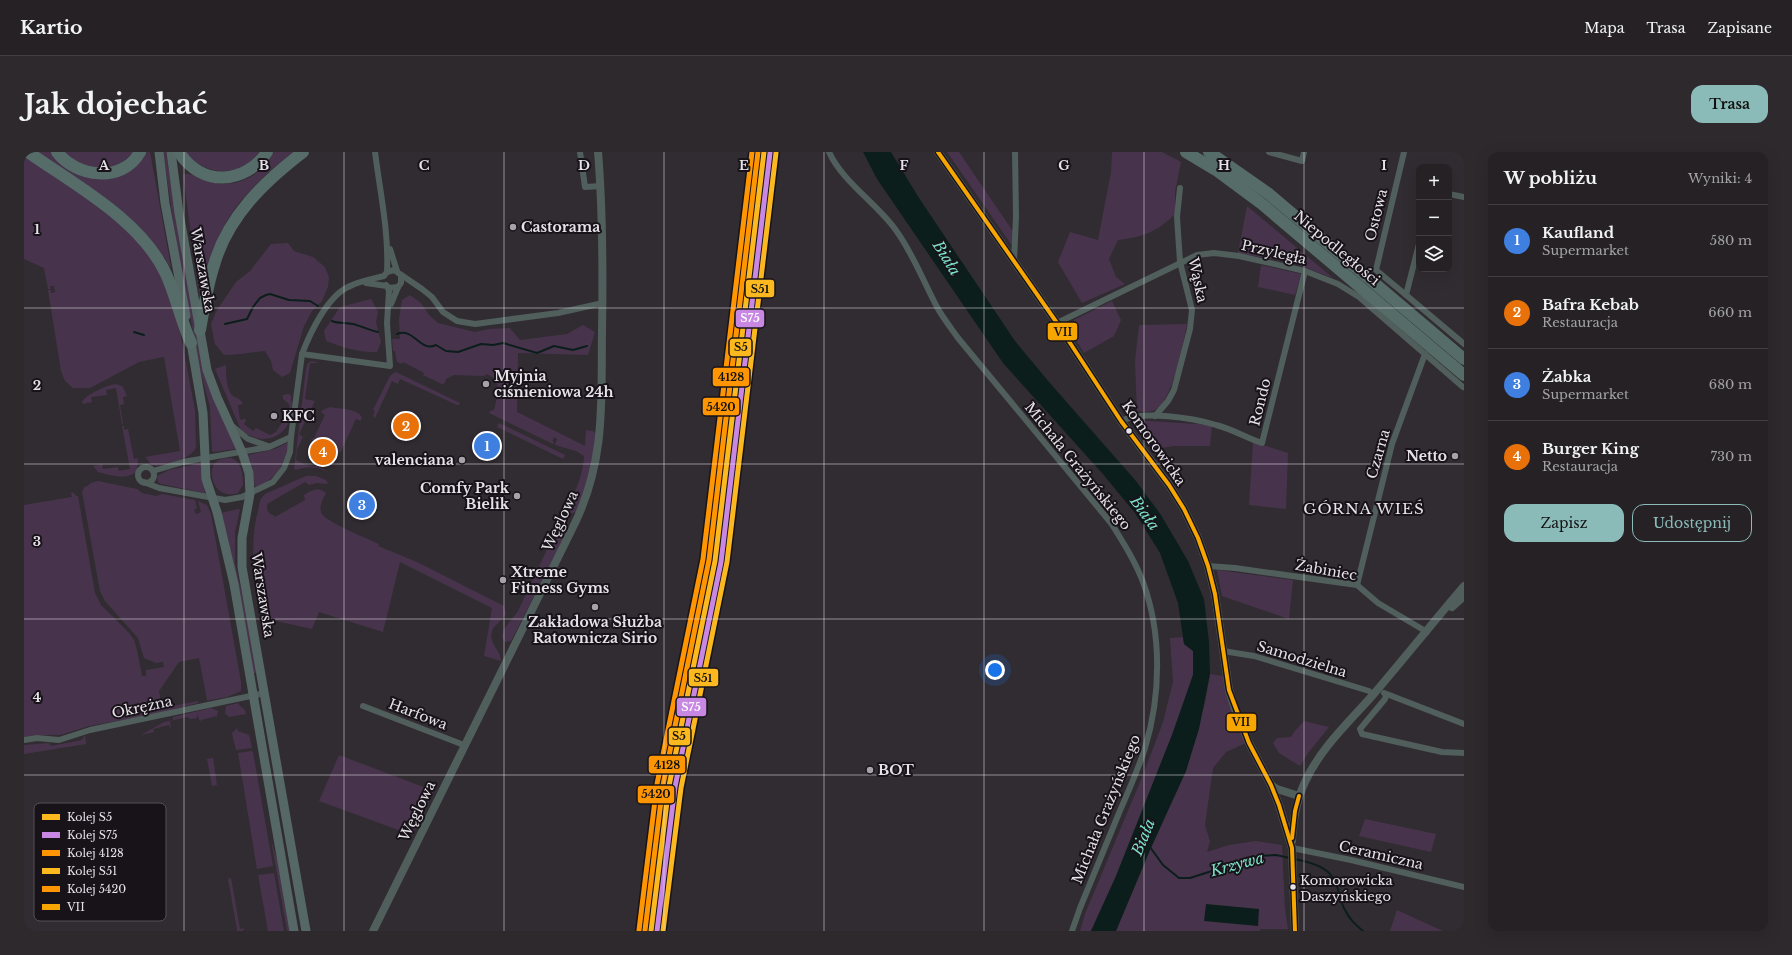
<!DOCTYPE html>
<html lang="pl">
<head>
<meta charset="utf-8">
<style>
	body { margin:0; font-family:"Libre Baskerville",serif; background:#2d292d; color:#f1f3f6 }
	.controls { position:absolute; right:12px; top:12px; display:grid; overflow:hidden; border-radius:8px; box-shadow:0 4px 16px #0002 }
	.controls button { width:36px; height:36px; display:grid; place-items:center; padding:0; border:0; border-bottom:1px solid #423e42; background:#252125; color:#f1f3f6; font:20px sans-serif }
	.you { position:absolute; left:971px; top:518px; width:14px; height:14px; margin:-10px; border:3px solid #fff; border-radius:50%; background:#1a73e8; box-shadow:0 0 0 6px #1a73e833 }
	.badge { display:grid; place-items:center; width:26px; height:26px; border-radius:50%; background:#8bbbb9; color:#fff; font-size:13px; font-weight:700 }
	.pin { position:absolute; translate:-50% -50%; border:2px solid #fff; box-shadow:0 1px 4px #0006 }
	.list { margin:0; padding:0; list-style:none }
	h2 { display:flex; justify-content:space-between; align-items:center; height:52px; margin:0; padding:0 16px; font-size:17px }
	h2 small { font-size:13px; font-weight:400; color:#a3a3a7 }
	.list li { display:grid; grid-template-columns:26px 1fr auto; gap:12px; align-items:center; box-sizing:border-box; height:72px; padding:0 16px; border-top:1px solid #423e42 }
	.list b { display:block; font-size:15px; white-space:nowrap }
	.list p { margin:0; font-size:13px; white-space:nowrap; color:#a3a3a7 }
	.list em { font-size:13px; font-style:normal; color:#a3a3a7 }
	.actions { display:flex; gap:8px; padding:12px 16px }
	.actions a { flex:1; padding:9px 0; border:1px solid #8bbbb9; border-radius:12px; text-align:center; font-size:14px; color:#8bbbb9 }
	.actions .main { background:#8bbbb9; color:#111 }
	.icon { flex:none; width:22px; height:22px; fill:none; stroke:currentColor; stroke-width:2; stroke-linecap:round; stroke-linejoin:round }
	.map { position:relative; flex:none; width:1440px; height:779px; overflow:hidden; border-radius:12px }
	header { display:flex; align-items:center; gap:24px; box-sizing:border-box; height:56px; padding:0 20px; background:#252125; border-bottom:1px solid #423e42 }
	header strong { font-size:19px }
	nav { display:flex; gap:22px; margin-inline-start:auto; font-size:14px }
	.intro { display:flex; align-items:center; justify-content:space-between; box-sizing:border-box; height:96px; padding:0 24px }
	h1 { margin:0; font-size:28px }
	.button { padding:10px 18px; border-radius:12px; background:#8bbbb9; color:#111; font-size:14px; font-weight:700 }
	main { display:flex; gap:24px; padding:0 24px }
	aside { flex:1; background:#252125; border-radius:12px; box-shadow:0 4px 16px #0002 }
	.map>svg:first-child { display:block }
	.green { fill:#47344c }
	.water { fill:#0c1e1b }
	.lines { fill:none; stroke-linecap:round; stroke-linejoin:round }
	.stream { stroke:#0c1e1b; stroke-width:2 }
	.minor { stroke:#505e5c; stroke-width:6 }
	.tertiary { stroke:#505e5c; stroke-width:8 }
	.secondary { stroke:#566865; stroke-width:9 }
	.motorway { stroke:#566c68; stroke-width:12 }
	.bus-1-casing { stroke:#171318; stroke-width:7 }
	.bus-1 { stroke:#f7a600; stroke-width:4 }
	.rail-1-casing { stroke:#171318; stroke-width:8 }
	.rail-2-casing { stroke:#171318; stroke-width:8 }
	.rail-3-casing { stroke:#171318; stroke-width:8 }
	.rail-4-casing { stroke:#171318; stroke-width:8 }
	.rail-5-casing { stroke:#171318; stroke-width:8 }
	.rail-1 { stroke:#fbb81f; stroke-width:5 }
	.rail-2 { stroke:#c787e3; stroke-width:5 }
	.rail-3 { stroke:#ff9500; stroke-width:5 }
	.rail-4 { stroke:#fbb81f; stroke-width:5 }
	.rail-5 { stroke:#ff9500; stroke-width:5 }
	.grid { fill:none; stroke:#e7e1e9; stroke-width:1; stroke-opacity:0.55 }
	.poi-dot { fill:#a7a2a9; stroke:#171318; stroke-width:1.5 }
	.bus-dot { fill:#e7e1e9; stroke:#171318; stroke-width:1.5 }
	.labels { text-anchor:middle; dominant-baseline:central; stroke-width:4; stroke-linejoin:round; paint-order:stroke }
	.bus-label { font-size:13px; fill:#e7e1e9; stroke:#171318; text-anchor:start }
	.street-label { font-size:14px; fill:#e7e1e9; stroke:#171318 }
	.poi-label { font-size:14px; font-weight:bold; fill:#e7e1e9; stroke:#171318; text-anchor:start }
	.water-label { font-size:15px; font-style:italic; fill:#7ce3cd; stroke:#171318 }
	.neighbourhood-label { font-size:15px; letter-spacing:1px; fill:#e7e1e9; stroke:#171318 }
	.key { fill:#171318; stroke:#555157; stroke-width:1 }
	.key-label { font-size:11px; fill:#e7e1e9 }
	.grid-label { font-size:13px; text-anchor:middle; font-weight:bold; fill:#e7e1e9; stroke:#171318; stroke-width:4; stroke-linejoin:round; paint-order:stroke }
	.line-badge { stroke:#171318; stroke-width:1.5 }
	.badge-label { font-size:11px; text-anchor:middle; font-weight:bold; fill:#fff }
	.pale-badge-label { font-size:11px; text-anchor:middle; font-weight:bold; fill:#111 }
</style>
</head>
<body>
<header>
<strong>Kartio</strong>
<nav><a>Mapa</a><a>Trasa</a><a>Zapisane</a></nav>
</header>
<div class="intro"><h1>Jak dojechać</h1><a class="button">Trasa</a></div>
<main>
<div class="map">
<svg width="1440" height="779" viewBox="0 0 1440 779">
	<rect width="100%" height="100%" fill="#312c31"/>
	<g class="green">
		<path d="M0 0 80 56 128 103 151 153 171 258 172 295C168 307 144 312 132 314L128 313 121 305 156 299 140 205 115 210 66 236H49L41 229 37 219 24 138H27V141L31 140 30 134H26L27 137H24L20 116 0 107Z"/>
		<polygon points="10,0 28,0 70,26 121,0 126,0 147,115 146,116 141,106"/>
		<polygon points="38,0 110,0 97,11 88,15 77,17 56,14"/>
		<polygon points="139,0 142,0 155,84 179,217 212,297 190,300 188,299 186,255 176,218 153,93"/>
		<path d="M161 0H235C216 27 181 24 161 0Z"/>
		<path d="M250 0H269C240 23 209 50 195 85 186 107 183 132 177 155L159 23C166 19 172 26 179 28 209 38 235 27 250 0Z"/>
		<polygon points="923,0 935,0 988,78 989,77 989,95"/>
		<path d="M1088 0H1138L1157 10 1151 40V62C1133 80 1119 85 1094 88L1085 107 1092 125 1101 132 1058 151 1034 110 1046 80 1074 88 1087 20Z"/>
		<polygon points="1223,54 1309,126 1272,112 1214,101"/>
		<path d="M264 91 270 99 289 105 301 115 305 125 304 135 298 149 288 159 280 174 266 221 258 225 249 218 247 209 241 199C227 200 214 203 200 203L191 192 187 172 193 158 212 130 226 119 247 92Z"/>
		<polygon points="1237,113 1277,122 1271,143 1234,135"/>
		<path d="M386 143 397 151 405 163 414 171 451 180 465 177 486 176 496 188 543 182 559 173 571 180 564 203 494 201 493 260 561 294 562 278 569 279 572 282 566 324 552 360 546 362 541 360C550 345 560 320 560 304L552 299 531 293 533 287 530 285 528 289 530 290 529 292 465 261 466 259 470 258C474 242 479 230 463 222L460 224 430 223 422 227 421 231 418 232 399 223 400 221 379 210 378 212 373 210 371 199H369L368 187H376L375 167 378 148Z"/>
		<path d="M347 147 354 160 352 170 357 190 353 200C336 201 318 195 302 189L300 179 316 155Z"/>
		<polygon points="1088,149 1097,168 1090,184 1060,201 1045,177 1050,168"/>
		<path d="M1163 172C1159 193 1149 243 1134 256 1128 261 1120 260 1113 259L1111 209 1115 173Z"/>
		<path d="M288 209 295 211H286L281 247 291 249 275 282 279 285 273 297 272 308 282 313 294 314 306 321C294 315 285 313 272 318L270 317 282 217 284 211Z"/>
		<path d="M202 213C202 222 202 234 207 242 211 247 216 245 219 252L214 253 216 268 221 267 222 268 220 272 229 279 232 276 246 283 252 280 259 269H263L266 264 265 262 266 257 265 252 259 247V243L265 242 267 244V249L268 250C267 257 267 265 264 272 254 291 229 291 216 276L191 217Z"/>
		<polygon points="371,220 374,221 436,251 435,253 433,253 376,227 374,232 368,229 351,266 349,264 351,259 349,258 366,224"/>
		<path d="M93 232 99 235 103 244 99 245 100 252 96 253 99 272H98L92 236 82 238 83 243 67 245 68 250 59 252 58 250C61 243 85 232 93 232Z"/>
		<path d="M306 255C316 257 332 256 338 265L337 269 332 267 316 301 286 287 290 286 301 263 297 260 299 258Z"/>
		<polygon points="1109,268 1188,273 1186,294 1150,294 1130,297"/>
		<polygon points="475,271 541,303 539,307 473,275"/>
		<path d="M98 274H100V278L104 277 110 307 114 306 113 319C103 329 86 323 74 320L69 314 78 312 79 317 94 315 95 319 106 317Z"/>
		<polygon points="1229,290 1264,301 1262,357 1225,353"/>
		<path d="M263 291 265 292C259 313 253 328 231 335L229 318 224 303 251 297Z"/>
		<path d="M207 306C218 310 219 323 219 333L214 341C190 349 182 319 192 310 196 306 202 306 207 306Z"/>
		<polygon points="177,311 181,341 137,332 134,330 133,324 145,318"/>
		<path d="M282 324H292L302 328 304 332 293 331 285 333 281 330 243 352V358L246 362 249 363 251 365 281 348 280 343C288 338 294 334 302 341 299 347 294 355 298 362 303 370 344 387 355 392L354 394 393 410 480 454 482 462C478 469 470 473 468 479 464 491 477 498 477 509L460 504 468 456 376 410 359 480 295 460 288 477 239 466C232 430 224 395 234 359 236 351 235 346 243 341Z"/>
		<polygon points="74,329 113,337 118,341 132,344 138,342 171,348 173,357 170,357 172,362 177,360 174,349 183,353 187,362 217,530 217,539 203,545 181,549 183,548 175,506 155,510 135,539 138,556 174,549 174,551 125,563 65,574 36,583 13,583 0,585 0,353 48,345 47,340 50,341 52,344 54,344 71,441 77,453 105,481 110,488 113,498 118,524 122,524 122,518 140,515 139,510 132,511 120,506 114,486 81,449 76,439 58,340 61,334 62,335 67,331"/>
		<polygon points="214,357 216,358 211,380 211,411 221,455 233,521 229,521 197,361"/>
		<polygon points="536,370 542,373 543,380 487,489 481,490 478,485 480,477 494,459"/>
		<polygon points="1193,418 1269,428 1265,467 1198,444"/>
		<polygon points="1159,485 1160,492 1169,499 1169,523 1148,583 1092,724 1067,779 1056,779 1061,762 1121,618 1139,570 1149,530 1146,486"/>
		<polygon points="1186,522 1199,524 1202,541 1222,591 1202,600 1189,616 1181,673 1186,689 1183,700 1205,693 1232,689 1258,693 1261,756 1264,777 1236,777 1236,779 1092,779 1126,698 1162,619 1181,551"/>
		<polygon points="215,551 215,553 221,558 225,579 222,562 205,565 201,562 202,554"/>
		<polygon points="187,556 194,559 193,564 177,568 176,570 173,561 173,566 167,567 163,565 146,569 147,577 145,573 129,577 130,580 117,583 140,570 149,568 149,565"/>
		<polygon points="1280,569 1305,575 1284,601 1276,614 1255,601 1249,591 1253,586 1267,585 1271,579"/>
		<polygon points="213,576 214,579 225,583 228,596 212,598 208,581"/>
		<polygon points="61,583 62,592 0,602 0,593 25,591 27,594 58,588"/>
		<polygon points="227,599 229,600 249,714 233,717 214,601"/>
		<polygon points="315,603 410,639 388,683 295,649"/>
		<polygon points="189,606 193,633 188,634 183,607"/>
		<polygon points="1341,667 1412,682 1407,700 1335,684"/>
		<polygon points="247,688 254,710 266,779 263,779"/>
		<polygon points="250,721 260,779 244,779 234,723"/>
		<polygon points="207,726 216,777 220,776 219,779 213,779 213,777 204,727"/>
		<polygon points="1373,758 1419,779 1366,779"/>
	</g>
	<g class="water">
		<polygon points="839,0 867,0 895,46 991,189 1025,230 1112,329 1137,363 1164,409 1180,447 1185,490 1186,522 1175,577 1162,619 1126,698 1092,779 1067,779 1092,724 1148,583 1169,523 1169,499 1160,492 1154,451 1136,401 1111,361 1078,321 979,211 853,27"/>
		<polygon points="1182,752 1235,757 1234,774 1180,769"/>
	</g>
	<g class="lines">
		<g class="stream">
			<path d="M308 169C314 172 322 170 329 172 337 174 345 178 354 180"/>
			<polyline points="201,172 223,167 229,155 236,146 242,143 246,142 265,148 286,149 294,154"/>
			<polyline points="110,180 120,183"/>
			<path d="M373 182C390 175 396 201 412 193L422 199 434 200 457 192 469 193 479 191 513 201 530 194 549 198 563 194"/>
			<polyline points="1126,695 1139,713 1155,726 1166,726 1235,704 1252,703 1266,706"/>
			<path d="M1270 707C1281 709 1297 713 1305 721 1316 732 1314 746 1321 758 1325 767 1332 773 1339 779"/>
		</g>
		<g class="minor">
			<path d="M351 0C356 40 365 80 363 120"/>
			<polyline points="556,0 561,35 577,34"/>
			<path d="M805 0C818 29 852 51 871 77 889 101 899 129 913 155 919 166 927 176 934 186L1087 371C1099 390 1111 409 1119 430 1138 482 1137 543 1121 596 1114 618 1104 640 1095 661 1082 693 1069 724 1056 756L1048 779"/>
			<polyline points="1245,0 1278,9 1280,0"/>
			<polyline points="1380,0 1352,118 1382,143"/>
			<polyline points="1425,42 1440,45"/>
			<polyline points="1395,92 1382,143 1440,192"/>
			<polyline points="366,97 373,119"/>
			<polyline points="990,110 992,64 991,0"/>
			<polyline points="362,133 365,136 374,135 377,131 377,124"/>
			<polyline points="367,152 374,135"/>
			<polyline points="1033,171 1173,103 1190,101 1215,104 1281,119 1314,132 1335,145 1439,235"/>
			<polyline points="278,202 366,214 363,171 365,139 363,134 342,131"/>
			<polyline points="1131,264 1144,249 1150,238 1166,177 1168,158 1156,110 1153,65 1156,36"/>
			<path d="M1097 269C1119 258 1169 266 1192 273 1208 277 1223 286 1238 291L1281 119"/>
			<polyline points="207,273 224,287 244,294"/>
			<circle cx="122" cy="323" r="8"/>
			<polyline points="129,319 159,310 245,295 267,285"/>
			<path d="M120 330 135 336 201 348 218 345 249 330 260 316 266 300 267 285 278 202C286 181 303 145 324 135 335 129 348 127 360 124L363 120 370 118 398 137 408 145 419 160 433 169 451 172 534 161 579 151"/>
			<polyline points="1184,414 1211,416 1333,433 1354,451 1403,480"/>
			<polyline points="1333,433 1368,292 1401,202"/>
			<polyline points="1199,499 1230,504 1345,539 1349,543"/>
			<polyline points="1360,541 1440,572"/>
			<polyline points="1362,543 1361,547 1336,577 1338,582 1418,600 1440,601"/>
			<polyline points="339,554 440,593"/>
			<polyline points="0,588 13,586 35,588 66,578 241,541"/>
			<polyline points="1268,696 1327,708 1440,735"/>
		</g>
		<g class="tertiary">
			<polyline points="914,0 1033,171 1097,269 1145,333 1160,357 1174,386 1184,414 1191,442 1205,538 1212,560 1225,591 1247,633 1255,653 1268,696 1271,779"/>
			<polyline points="1428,455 1440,444"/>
			<polyline points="1247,633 1253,637 1275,644"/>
			<path d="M1268 689C1269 669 1272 649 1281 630 1296 597 1324 571 1348 544 1379 508 1409 470 1440 434"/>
			<path d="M349 779 551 371C582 306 577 249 578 180 579 119 579 60 574 0"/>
		</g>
		<g class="secondary">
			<polyline points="135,0 141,51 162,164"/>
			<polyline points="147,0 155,61 183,218 193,245 218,300 225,321 226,342 218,386 218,415 282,779"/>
			<polyline points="166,185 179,261 182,327 193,360 210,432 270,779"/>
		</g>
		<g class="motorway">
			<path d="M4 0C51 33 117 68 142 122 152 144 157 169 167 191"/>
			<path d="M33 0C52 25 98 32 116 0"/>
			<path d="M155 0C177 35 221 33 243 0"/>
			<polyline points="1162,0 1192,18 1238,52 1440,223"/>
			<polyline points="1185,0 1245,42 1440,207"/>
			<path d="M176 178C180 156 183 134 190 113 204 64 240 30 279 0"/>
		</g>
		<g class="bus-1-casing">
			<g id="bus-1">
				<polyline points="914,0 1033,171 1097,269 1145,333 1160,357 1174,386 1184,414 1191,442 1205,538 1225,591 1247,633 1255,653 1268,696 1271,779"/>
				<polyline points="1268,686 1271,659 1275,644"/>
			</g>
		</g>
		<use href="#bus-1" class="bus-1"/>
		<g class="rail-1-casing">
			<polyline id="rail-1" points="627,779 645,634 691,409 740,0"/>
		</g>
		<g class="rail-2-casing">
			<polyline id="rail-2" points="633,779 651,635 697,410 746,1"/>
		</g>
		<g class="rail-3-casing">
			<polyline id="rail-3" points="621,778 639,633 685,408 734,0"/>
		</g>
		<g class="rail-4-casing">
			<polyline id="rail-4" points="639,779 657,636 703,410 752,1"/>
		</g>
		<g class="rail-5-casing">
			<polyline id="rail-5" points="615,778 633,632 679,407 728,0"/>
		</g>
		<use href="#rail-1" class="rail-1"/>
		<use href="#rail-2" class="rail-2"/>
		<use href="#rail-3" class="rail-3"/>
		<use href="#rail-4" class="rail-4"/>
		<use href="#rail-5" class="rail-5"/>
	</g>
	<path class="grid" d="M160 0V779M320 0V779M480 0V779M640 0V779M800 0V779M960 0V779M1120 0V779M1280 0V779M0 156H1440M0 312H1440M0 467H1440M0 623H1440"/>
	<g class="poi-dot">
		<circle cx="489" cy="75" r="4"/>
		<circle cx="462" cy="232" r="4"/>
		<circle cx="250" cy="264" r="4"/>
		<circle cx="1431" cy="304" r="4"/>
		<circle cx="438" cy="308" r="4"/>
		<circle cx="493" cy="344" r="4"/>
		<circle cx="479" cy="428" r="4"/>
		<circle cx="571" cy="455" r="4"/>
		<circle cx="846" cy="618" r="4"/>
	</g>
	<g class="bus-dot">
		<circle cx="1105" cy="279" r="3.5"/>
		<circle cx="1269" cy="735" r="3.5"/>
	</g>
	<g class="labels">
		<g class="bus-label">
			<text x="1276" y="728">Komorowicka<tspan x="1276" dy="16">Daszyńskiego</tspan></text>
		</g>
		<g class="street-label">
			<text transform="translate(1352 63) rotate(-76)">Ostowa</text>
			<text transform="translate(1313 96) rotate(40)">Niepodległości</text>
			<text transform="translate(1250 100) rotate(13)">Przyległa</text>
			<text transform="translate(179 118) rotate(80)">Warszawska</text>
			<text transform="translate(1174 128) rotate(78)">Wąska</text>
			<text transform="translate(1236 250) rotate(-76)">Rondo</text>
			<text transform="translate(1130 291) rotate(55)">Komorowicka</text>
			<text transform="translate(1354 302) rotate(-74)">Czarna</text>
			<text transform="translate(1054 314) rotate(51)">Michała Grażyńskiego</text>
			<text transform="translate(536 369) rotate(-65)">Węglowa</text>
			<text transform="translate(1302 418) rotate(10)">Żabiniec</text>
			<text transform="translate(239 443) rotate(81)">Warszawska</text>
			<text transform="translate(1278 507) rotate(17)">Samodzielna</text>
			<text transform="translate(118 555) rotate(-12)">Okrężna</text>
			<text transform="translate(394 562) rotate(21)">Harfowa</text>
			<text transform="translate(1082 657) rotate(-68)">Michała Grażyńskiego</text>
			<text transform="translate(393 659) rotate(-64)">Węglowa</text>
			<text transform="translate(1357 703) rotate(13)">Ceramiczna</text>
		</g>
		<g class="poi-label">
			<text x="497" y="75">Castorama</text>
			<text x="470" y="224">Myjnia<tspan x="470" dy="16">ciśnieniowa 24h</tspan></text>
			<text x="258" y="264">KFC</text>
			<text x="1423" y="304" text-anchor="end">Netto</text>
			<text x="430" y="308" text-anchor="end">valenciana</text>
			<text x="485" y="336" text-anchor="end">Comfy Park<tspan x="485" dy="16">Bielik</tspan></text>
			<text x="487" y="420">Xtreme<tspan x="487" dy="16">Fitness Gyms</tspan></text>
			<text x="571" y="470" text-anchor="middle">Zakładowa Służba<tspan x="571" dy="16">Ratownicza Sirio</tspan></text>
			<text x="854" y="618">BOT</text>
		</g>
		<g class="water-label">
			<text transform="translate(923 106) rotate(58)">Biała</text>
			<text transform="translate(1121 361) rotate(54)">Biała</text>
			<text transform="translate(1119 685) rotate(-68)">Biała</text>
			<text transform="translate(1213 712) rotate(-15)">Krzywa</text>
		</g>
		<g class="neighbourhood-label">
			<text x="1340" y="356">GÓRNA WIEŚ</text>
		</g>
	</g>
	<rect x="10" y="651" width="132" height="118" rx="6" class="key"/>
	<rect x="18" y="662" width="18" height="6" fill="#fbb81f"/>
	<rect x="18" y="680" width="18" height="6" fill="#c787e3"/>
	<rect x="18" y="698" width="18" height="6" fill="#ff9500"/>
	<rect x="18" y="716" width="18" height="6" fill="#fbb81f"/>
	<rect x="18" y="734" width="18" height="6" fill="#ff9500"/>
	<rect x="18" y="752" width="18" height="6" fill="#f7a600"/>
	<g class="key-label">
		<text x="43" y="669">Kolej S5</text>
		<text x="43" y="687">Kolej S75</text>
		<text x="43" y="705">Kolej 4128</text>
		<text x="43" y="723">Kolej S51</text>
		<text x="43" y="741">Kolej 5420</text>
		<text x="43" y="759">VII</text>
	</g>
	<g class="grid-label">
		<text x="80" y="18">A</text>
		<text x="240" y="18">B</text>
		<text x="400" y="18">C</text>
		<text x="560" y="18">D</text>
		<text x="720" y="18">E</text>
		<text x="880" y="18">F</text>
		<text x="1040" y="18">G</text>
		<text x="1200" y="18">H</text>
		<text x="1360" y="18">I</text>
		<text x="13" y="82">1</text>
		<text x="13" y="238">2</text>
		<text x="13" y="394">3</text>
		<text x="13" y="550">4</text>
	</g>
	<g class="line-badge">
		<rect x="721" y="127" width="30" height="19" rx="4" fill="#fbb81f"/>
		<rect x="711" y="157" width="30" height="19" rx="4" fill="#c787e3"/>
		<rect x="1023" y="170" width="31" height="19" rx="4" fill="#f7a600"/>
		<rect x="705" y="186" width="23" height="19" rx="4" fill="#fbb81f"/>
		<rect x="688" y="215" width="38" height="20" rx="4" fill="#ff9500"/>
		<rect x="678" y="245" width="38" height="19" rx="4" fill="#ff9500"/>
		<rect x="664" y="516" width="31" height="19" rx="4" fill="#fbb81f"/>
		<rect x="652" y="545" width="31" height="20" rx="4" fill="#c787e3"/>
		<rect x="1202" y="561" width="31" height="19" rx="4" fill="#f7a600"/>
		<rect x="644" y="575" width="23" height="19" rx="4" fill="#fbb81f"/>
		<rect x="624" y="603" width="38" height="19" rx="4" fill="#ff9500"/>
		<rect x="613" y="633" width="38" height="19" rx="4" fill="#ff9500"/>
	</g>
	<g class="badge-label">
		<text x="726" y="170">S75</text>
		<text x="667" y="559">S75</text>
	</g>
	<g class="pale-badge-label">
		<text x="736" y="141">S51</text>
		<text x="1039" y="184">VII</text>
		<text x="717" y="199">S5</text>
		<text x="707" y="229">4128</text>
		<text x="697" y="259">5420</text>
		<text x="679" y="530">S51</text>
		<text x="1217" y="574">VII</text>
		<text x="655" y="588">S5</text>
		<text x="643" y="617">4128</text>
		<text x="632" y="646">5420</text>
	</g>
</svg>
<div class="controls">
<button>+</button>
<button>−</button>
<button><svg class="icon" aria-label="layers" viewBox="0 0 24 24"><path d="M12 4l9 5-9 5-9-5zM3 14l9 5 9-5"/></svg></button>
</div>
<div class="you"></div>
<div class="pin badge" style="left:463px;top:294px;background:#3f7fe0">1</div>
<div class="pin badge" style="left:382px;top:274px;background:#e8710a">2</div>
<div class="pin badge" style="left:338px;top:353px;background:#3f7fe0">3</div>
<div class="pin badge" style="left:299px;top:300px;background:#e8710a">4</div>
</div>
<aside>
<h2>W pobliżu<small>Wyniki: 4</small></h2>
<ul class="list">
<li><span class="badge" style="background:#3f7fe0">1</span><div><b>Kaufland</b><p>Supermarket</p></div><em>580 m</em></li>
<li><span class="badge" style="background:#e8710a">2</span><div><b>Bafra Kebab</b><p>Restauracja</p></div><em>660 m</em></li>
<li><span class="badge" style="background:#3f7fe0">3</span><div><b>Żabka</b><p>Supermarket</p></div><em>680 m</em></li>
<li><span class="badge" style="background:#e8710a">4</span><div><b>Burger King</b><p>Restauracja</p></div><em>730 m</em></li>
</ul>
<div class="actions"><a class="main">Zapisz</a><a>Udostępnij</a></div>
</aside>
</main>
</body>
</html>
